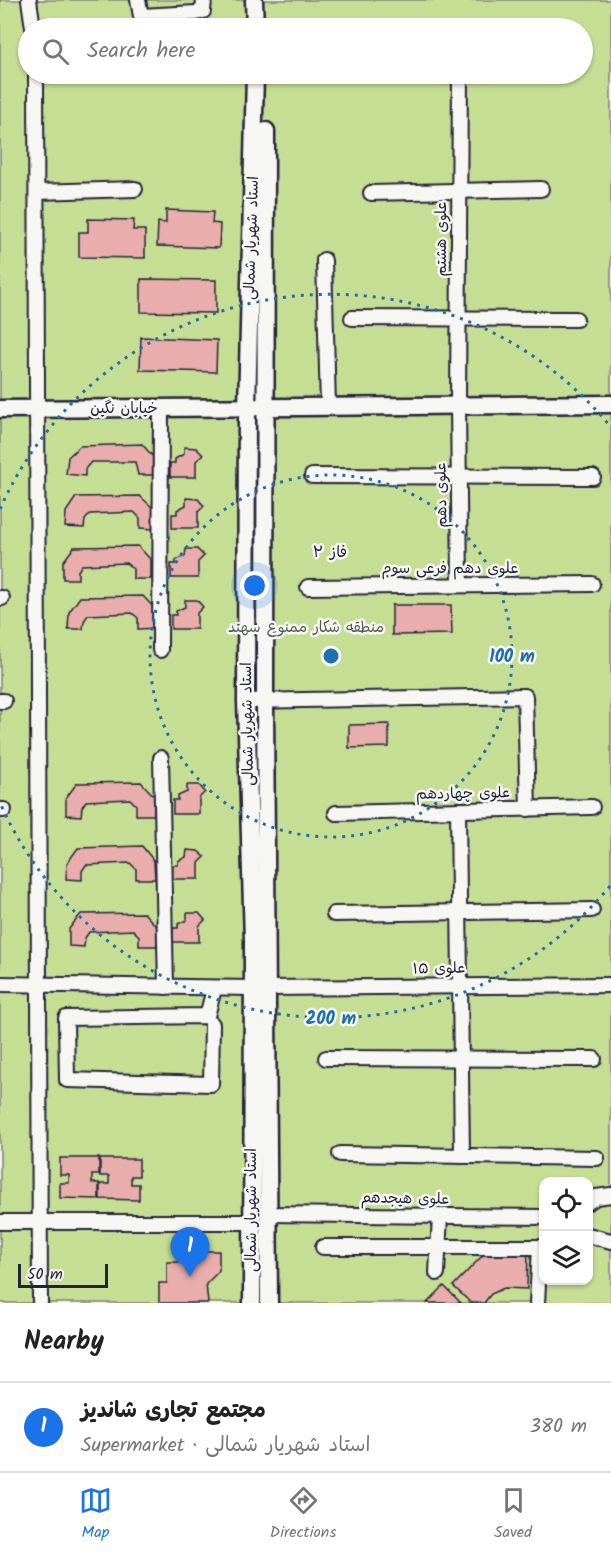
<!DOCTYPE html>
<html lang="en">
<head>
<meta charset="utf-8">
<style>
	body { margin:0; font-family:Kalam,"Playpen Sans Arabic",sans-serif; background:#f6f6f6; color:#222 }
	.controls { position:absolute; right:18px; bottom:18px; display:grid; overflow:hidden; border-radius:12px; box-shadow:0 2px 4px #0004 }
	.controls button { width:54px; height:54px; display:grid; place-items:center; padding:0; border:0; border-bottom:2px solid #e0e0e0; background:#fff; color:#222; font:30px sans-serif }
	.scale { position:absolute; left:18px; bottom:15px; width:90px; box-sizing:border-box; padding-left:6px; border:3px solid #22223b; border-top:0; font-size:16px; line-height:21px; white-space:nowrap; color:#22223b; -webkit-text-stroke:4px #f6f6f2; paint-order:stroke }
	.you { position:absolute; left:255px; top:586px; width:21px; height:21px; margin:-15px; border:4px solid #fff; border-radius:50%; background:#1a73e8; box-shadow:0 0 0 9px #1a73e833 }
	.badge { display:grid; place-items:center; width:39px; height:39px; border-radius:50%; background:#1a73e8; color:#fff; font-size:20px; font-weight:700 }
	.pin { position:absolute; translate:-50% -50px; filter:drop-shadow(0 2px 3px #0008) }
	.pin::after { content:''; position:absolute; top:32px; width:21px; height:18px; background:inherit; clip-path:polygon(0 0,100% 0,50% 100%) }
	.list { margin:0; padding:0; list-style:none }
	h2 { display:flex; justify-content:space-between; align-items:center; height:78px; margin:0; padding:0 24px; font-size:26px }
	h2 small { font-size:20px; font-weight:400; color:#767676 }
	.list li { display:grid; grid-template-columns:39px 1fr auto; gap:18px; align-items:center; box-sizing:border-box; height:90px; padding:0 24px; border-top:2px solid #e0e0e0 }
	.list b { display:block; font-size:22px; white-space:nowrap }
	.list p { margin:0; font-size:20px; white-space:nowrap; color:#767676 }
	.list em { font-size:20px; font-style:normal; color:#767676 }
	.icon { flex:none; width:33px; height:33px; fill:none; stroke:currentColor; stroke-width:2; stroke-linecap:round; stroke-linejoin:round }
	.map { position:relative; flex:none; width:611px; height:1303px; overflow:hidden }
	.search { position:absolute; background:#fff; box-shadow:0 2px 4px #0004; left:18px; right:18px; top:18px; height:66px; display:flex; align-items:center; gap:15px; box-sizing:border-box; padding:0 21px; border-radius:33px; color:#767676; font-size:22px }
	.sheet { height:168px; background:#fff }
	nav { display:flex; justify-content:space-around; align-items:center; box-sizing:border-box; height:84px; border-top:2px solid #e0e0e0; background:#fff; font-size:16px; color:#767676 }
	nav a { display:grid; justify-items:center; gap:3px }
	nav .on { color:#1a73e8 }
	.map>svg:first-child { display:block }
	.green { fill:#c6de93; stroke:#748067; stroke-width:1.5; fill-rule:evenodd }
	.building { fill:#e9aeac; stroke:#22223b; stroke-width:1.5 }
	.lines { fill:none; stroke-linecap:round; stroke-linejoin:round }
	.minor-casing { stroke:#22223b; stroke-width:18 }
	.tertiary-casing { stroke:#22223b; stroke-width:21 }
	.minor { stroke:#f6f6f2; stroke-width:14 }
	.tertiary { stroke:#f6f6f2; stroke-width:16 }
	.ring { fill:none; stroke:#1f6fb2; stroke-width:3; stroke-dasharray:3 6 }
	.labels { text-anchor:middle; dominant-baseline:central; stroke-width:5; stroke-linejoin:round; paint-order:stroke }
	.street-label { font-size:15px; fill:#22223b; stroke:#f6f6f2 }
	.park-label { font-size:15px; fill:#535a55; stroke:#f6f6f2 }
	.neighbourhood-label { font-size:16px; fill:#22223b; stroke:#f6f6f2 }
	.centre { fill:#1f6fb2; stroke:#f6f6f2; stroke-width:3 }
	.ring-label { font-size:18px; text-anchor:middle; font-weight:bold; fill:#1f6fb2; stroke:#f6f6f2; stroke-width:5; stroke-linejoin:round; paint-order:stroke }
</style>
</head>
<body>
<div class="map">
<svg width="611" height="1303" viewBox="0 0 611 1303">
	<rect width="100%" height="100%" fill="#f6f6f2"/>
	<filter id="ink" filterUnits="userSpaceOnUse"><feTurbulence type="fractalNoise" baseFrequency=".0167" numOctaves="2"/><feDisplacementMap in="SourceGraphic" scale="12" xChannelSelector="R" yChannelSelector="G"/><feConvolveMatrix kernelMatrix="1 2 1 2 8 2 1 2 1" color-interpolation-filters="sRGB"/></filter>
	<g filter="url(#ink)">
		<path class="green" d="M0 0H611V1303H0ZM28 28H582V74H28ZM544 1182H588V1280H544Z"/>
		<g class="building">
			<polygon points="166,210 213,212 212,223 220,224 219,248 157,246 158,222 166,223"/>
			<polygon points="88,219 134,220 133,230 145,230 145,258 79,257 79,232 88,232"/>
			<polygon points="141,279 216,280 216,313 141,312"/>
			<polygon points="141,337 217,340 216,372 140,370"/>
			<polygon points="142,444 154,458 156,471 153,475 138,475 135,462 91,462 85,469 85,476 66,474 68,457 80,446"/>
			<polygon points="184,447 196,448 203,455 196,461 196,477 170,477 170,463 175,463 175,459 184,454"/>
			<polygon points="140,496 155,510 154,529 140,528 140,518 134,512 90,514 85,520 84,528 65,527 66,512 76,497"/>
			<polygon points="186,498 198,499 204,506 198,512 198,528 172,528 172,514 177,514 177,510 186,505"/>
			<polygon points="138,546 151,560 151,579 133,579 133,569 126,563 82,565 78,571 78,579 63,579 63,562 74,547"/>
			<polygon points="186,549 197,549 204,556 198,562 198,578 171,578 171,564 176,564 176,560 185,556"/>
			<polygon points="143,596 156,610 157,628 138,629 138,618 132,613 88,615 84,621 83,629 68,629 69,612 80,597"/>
			<polygon points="185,600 197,600 203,607 197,613 197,629 171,629 171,615 176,615 176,611 185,607"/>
			<polygon points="392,605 451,605 452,634 392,635"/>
			<polygon points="389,724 389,747 349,748 349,725"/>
			<polygon points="141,782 154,796 154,815 136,815 136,805 130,799 86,801 82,807 81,816 66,815 66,798 77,783"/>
			<polygon points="187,785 199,785 205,792 199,798 199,814 173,814 173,800 178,800 178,796 187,792"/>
			<polygon points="142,846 154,861 155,879 136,879 136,869 130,863 86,865 82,871 82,880 66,879 67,863 78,848"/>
			<polygon points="187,850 198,851 205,857 199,863 199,879 173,879 173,865 178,865 178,861 186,857"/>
			<polygon points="144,913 157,927 157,946 139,946 139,936 133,930 89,932 85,938 84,947 69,946 69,929 81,914"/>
			<polygon points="187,913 199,913 205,920 199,926 199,942 173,942 173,928 178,928 178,924 187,920"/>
			<polygon points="60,1158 99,1158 99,1175 92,1175 92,1183 99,1183 99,1199 60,1198 60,1183 69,1183 69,1175 60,1175"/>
			<polygon points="100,1159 139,1159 139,1176 131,1176 131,1184 139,1184 139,1200 100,1199 100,1184 109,1184 109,1176 100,1176"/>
			<polygon points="189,1251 219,1251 219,1271 206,1284 208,1303 159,1303 159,1283 167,1283 167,1262 180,1262 189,1257"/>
			<polygon points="485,1253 528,1253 527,1289 504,1288 491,1294 484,1303 471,1303 453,1286"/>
			<polygon points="444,1286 461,1303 427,1303"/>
		</g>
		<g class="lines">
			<g class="minor-casing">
				<g id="minor">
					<polyline points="29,0 33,28"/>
					<polyline points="138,0 141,16 196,13 203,11 204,0"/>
					<polyline points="36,74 40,1303"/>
					<polyline points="37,192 135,189"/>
					<polyline points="371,193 541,189"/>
					<polyline points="324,260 328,406"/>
					<polyline points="352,318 576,319"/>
					<polyline points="312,476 593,477"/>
					<polyline points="460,585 458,405 460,74"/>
					<polyline points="308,587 592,584"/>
					<polyline points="0,598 2,598"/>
					<polyline points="160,650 161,409"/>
					<polyline points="0,701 4,701"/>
					<polyline points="246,701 525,696 528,809"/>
					<polyline points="161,758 166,987"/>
					<polyline points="0,810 4,810"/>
					<polyline points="458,810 462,1156"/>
					<polyline points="336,813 592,807"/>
					<polyline points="334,914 592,910"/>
					<polyline points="0,984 252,988"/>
					<polyline points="267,988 611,985"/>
					<polyline points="212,1024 211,1084 67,1080 66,1018 207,1016 214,989"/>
					<polyline points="326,1058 594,1059"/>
					<polyline points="340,1154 597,1158"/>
					<polyline points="588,1202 596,1197 611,1195"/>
					<polyline points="267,1214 544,1217"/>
					<polyline points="0,1222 253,1222"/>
					<polyline points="588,1235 611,1241"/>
					<polyline points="323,1247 540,1247 537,1303"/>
					<polyline points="437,1273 440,1216"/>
				</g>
			</g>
			<g class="tertiary-casing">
				<g id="tertiary">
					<polyline points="254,0 255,28"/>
					<polyline points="266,131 265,701 269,1303"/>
					<path d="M0 409C204 409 407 405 611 404"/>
					<polyline points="252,1303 253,941 246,701 247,409 255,74"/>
				</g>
			</g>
			<use href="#minor" class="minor"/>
			<use href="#tertiary" class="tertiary"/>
		</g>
	</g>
	<g class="ring">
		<circle cx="331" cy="656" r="181"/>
		<path d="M610 886A362 362 0 0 1 0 803M0 509A362 362 0 0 1 610 426"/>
	</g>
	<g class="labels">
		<g class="street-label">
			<text transform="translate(252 238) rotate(-88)">استاد شهریار شمالی</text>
			<text transform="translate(442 239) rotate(-90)">علوی هشتم</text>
			<text x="124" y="409">خیابان نگین</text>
			<text transform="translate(442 495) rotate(-91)">علوی دهم</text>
			<text x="450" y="569">علوی دهم فرعی سوم</text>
			<text transform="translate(248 724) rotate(-91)">استاد شهریار شمالی</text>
			<text transform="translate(463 794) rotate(-1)">علوی چهاردهم</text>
			<text transform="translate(439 969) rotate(-1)">علوی ۱۵</text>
			<text transform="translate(405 1199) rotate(1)">علوی هیجدهم</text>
			<text transform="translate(252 1210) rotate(-90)">استاد شهریار شمالی</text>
		</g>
		<g class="park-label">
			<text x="306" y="628">منطقه شکار ممنوع سهند</text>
		</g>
		<g class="neighbourhood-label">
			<text x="330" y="552">فاز ۲</text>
		</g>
	</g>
	<circle cx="331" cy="656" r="9" class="centre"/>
	<g class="ring-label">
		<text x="512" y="662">100 m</text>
		<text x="331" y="1024">200 m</text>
	</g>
</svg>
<div class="controls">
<button><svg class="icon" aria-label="locate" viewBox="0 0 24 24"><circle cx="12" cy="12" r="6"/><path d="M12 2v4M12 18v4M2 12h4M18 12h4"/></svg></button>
<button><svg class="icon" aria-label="layers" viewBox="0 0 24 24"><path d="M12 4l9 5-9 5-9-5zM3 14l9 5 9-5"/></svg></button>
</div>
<div class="scale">50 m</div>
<div class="you"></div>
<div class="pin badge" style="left:190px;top:1277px">1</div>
<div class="search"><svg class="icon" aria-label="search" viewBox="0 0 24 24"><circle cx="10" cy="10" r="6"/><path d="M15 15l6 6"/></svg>Search here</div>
</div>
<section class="sheet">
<h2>Nearby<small></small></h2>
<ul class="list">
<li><span class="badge">1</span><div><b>مجتمع تجاری شاندیز</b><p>Supermarket · استاد شهریار شمالی</p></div><em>380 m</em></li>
</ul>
</section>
<nav>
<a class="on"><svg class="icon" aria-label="map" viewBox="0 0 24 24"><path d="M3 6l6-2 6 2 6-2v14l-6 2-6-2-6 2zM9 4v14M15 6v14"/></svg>Map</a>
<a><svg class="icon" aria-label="directions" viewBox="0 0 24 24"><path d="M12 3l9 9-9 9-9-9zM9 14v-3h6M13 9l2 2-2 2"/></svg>Directions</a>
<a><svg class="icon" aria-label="saved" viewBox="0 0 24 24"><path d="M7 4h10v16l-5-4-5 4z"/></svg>Saved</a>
</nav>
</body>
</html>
